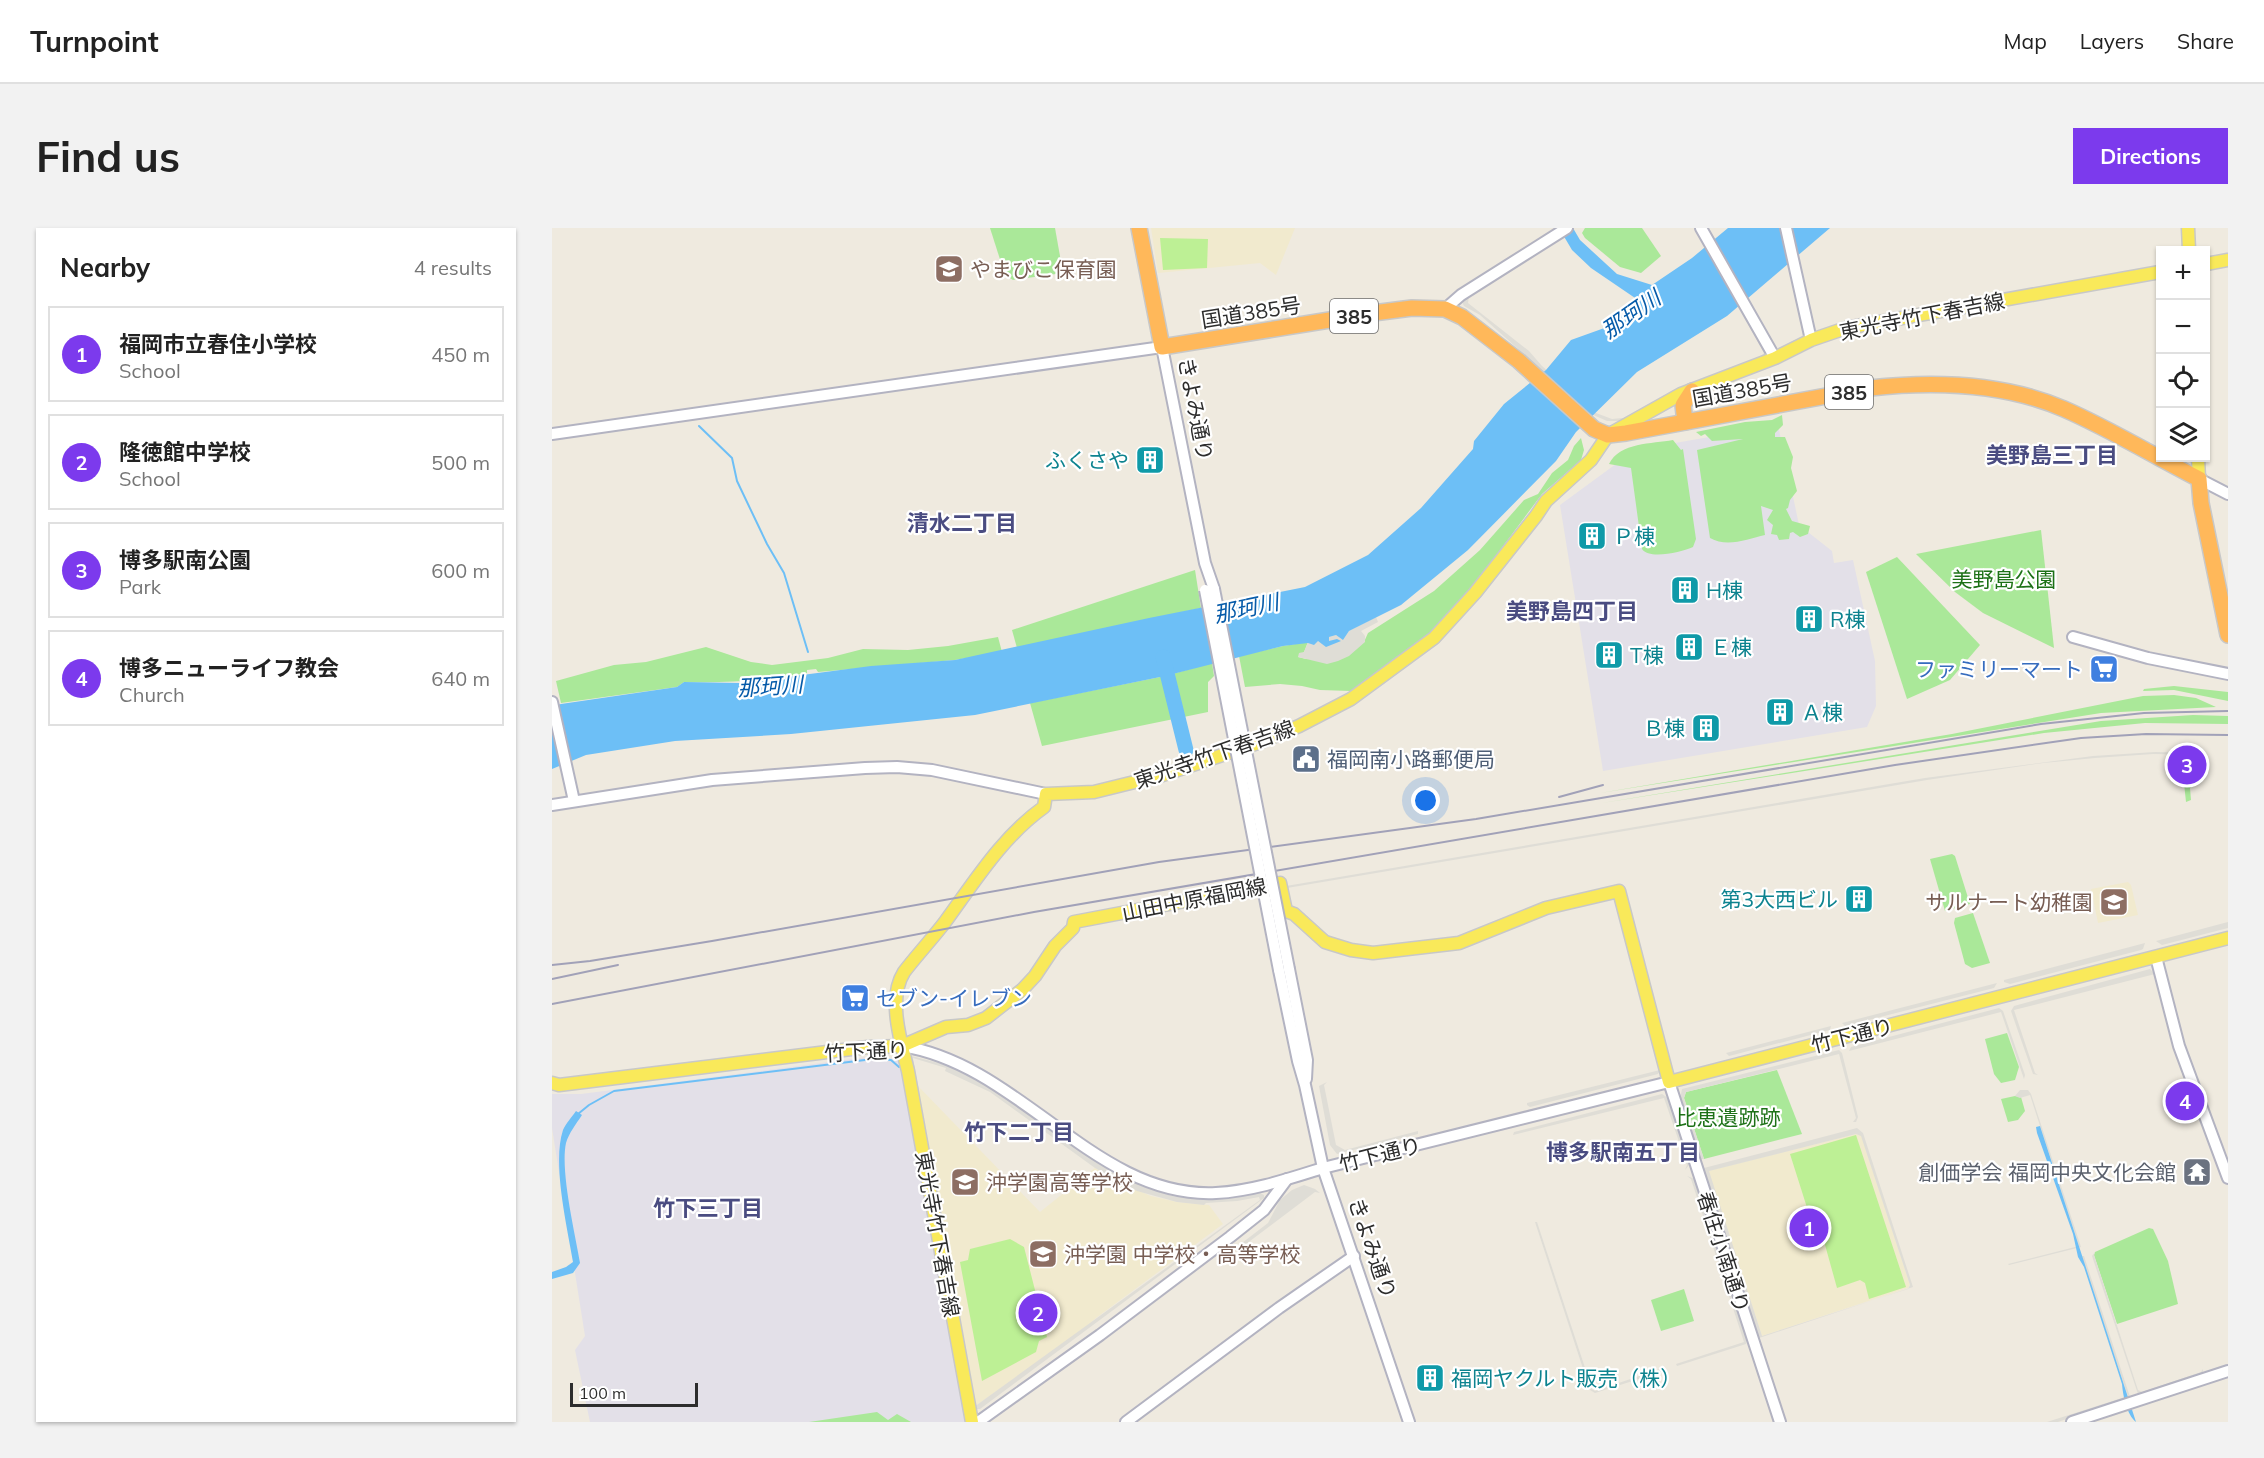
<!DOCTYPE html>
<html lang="en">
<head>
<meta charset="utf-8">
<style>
	body { margin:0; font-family:Mulish,"Noto Sans JP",sans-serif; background:#f2f2f2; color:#222 }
	.controls { position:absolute; right:18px; top:18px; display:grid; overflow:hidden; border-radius:0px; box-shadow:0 2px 4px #0004 }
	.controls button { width:54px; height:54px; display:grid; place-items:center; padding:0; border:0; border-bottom:2px solid #e0e0e0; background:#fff; color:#222; font:30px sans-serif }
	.scale { position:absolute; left:18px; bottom:15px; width:128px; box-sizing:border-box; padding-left:6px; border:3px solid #2d2d2d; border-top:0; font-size:16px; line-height:21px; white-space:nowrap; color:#2d2d2d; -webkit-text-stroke:4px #fff; paint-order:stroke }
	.you { position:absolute; left:874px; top:573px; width:21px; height:21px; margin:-15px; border:4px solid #fff; border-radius:50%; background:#1a73e8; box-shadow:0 0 0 9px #1a73e833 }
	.badge { display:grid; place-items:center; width:39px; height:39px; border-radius:50%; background:#7c3aed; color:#fff; font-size:20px; font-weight:700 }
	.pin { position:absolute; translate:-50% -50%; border:3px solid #fff; box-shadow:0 2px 6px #0006 }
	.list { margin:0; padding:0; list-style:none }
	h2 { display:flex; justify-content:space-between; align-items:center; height:78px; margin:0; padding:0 24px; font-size:26px }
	h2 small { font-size:20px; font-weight:400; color:#767676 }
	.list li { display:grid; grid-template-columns:39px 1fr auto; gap:18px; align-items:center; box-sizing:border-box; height:96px; margin:0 12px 12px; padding:0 12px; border:2px solid #e0e0e0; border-radius:0px }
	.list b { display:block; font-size:22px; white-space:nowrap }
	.list p { margin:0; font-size:20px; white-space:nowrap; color:#767676 }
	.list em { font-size:20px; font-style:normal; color:#767676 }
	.icon { flex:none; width:33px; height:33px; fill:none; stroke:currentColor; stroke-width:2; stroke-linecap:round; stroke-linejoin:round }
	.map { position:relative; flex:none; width:1676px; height:1194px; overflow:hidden; border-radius:0px }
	header { display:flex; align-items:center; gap:36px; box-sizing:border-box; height:84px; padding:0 30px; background:#fff; border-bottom:2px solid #e0e0e0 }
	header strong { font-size:28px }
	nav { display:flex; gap:33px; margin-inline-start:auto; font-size:21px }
	.intro { display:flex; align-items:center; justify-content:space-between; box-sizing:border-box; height:144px; padding:0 36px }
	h1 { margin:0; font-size:42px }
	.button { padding:15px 27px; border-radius:0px; background:#7c3aed; color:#fff; font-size:21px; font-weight:700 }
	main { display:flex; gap:36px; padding:0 36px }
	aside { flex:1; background:#fff; border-radius:0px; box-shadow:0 2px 4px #0004 }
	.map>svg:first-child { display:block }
	.industrial { fill:#e3e0e8 }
	.education { fill:#f1eace }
	.green { fill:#aae899 }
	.pitch { fill:#bdf095 }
	.plaza { fill:#dfddd6; fill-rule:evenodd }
	.water { fill:#6dbff6 }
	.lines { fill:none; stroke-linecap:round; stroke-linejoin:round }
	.stream { stroke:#6dbff6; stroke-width:2 }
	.river { stroke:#6dbff6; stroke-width:15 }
	.minor-casing { stroke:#b3b3c1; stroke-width:14 }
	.major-casing { stroke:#c8c8c8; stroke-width:15 }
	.highway-casing { stroke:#c8c8c8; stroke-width:18 }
	.minor { stroke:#fff; stroke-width:10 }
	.major { stroke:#f9e95a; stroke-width:12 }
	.highway { stroke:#ffb85a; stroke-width:15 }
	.rail { stroke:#a1a1b8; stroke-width:2 }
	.minor-bridge-casing { stroke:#b3b3c1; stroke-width:14; stroke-linecap:butt }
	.minor-bridge { stroke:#fff; stroke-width:10 }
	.labels { text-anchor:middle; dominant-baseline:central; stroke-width:4.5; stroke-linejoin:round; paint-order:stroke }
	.shield { fill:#fff; stroke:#6c6c6c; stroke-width:1.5 }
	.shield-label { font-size:20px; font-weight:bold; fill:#2d2d2d }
	.education-label { font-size:21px; fill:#785e54; stroke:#fff; text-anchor:start }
	.street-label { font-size:21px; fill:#2d2d2d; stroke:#fff }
	.culture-label { font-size:21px; fill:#0d838f; stroke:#fff; text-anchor:start }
	.park-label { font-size:21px; fill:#1d7117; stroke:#fff }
	.shop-label { font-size:21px; fill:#366cbe; stroke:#fff; text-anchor:end }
	.service-label { font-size:21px; fill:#4e5e75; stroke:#fff; text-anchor:start }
	.worship-label { font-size:21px; fill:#5b616d; stroke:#fff; text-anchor:end }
	.water-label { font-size:22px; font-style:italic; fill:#065ba9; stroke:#fff }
	.neighbourhood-label { font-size:22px; font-weight:bold; fill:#4a4c81; stroke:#fff }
</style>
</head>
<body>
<header>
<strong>Turnpoint</strong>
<nav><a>Map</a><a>Layers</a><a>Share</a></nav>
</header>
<div class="intro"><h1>Find us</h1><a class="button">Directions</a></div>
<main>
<aside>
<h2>Nearby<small>4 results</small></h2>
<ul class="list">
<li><span class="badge">1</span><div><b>福岡市立春住小学校</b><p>School</p></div><em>450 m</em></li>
<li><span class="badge">2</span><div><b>隆徳館中学校</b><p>School</p></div><em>500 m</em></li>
<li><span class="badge">3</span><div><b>博多駅南公園</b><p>Park</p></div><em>600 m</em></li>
<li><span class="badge">4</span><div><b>博多ニューライフ教会</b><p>Church</p></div><em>640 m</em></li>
</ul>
</aside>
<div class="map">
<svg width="1676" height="1194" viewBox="0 0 1676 1194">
	<rect width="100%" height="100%" fill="#efeadf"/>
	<g class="industrial">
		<polygon points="1226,197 1247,297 1280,323 1282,335 1301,332 1323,433 1324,478 1315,499 1051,543 1008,277 1083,222"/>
		<polygon points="316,829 350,831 414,1194 38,1194 23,1122 33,1108 0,900 0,866 29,866"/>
	</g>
	<g class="education">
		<polygon points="599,0 743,0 724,47 708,35 606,45"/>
		<polygon points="1576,654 1579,657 1586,687 1546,695 1539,661"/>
		<polygon points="365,857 488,984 543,940 571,956 599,968 625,974 657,977 671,996 544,1090 531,1102 422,1179"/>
		<polygon points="1304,906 1309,907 1358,1057 1356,1060 1210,1108 1156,943"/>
	</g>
	<g class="green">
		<polygon points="438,0 503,0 511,45 461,52 453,47"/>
		<polygon points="1033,0 1090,0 1109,28 1089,45 1068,39 1033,10 1030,5"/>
		<path d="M1230 187 1231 197 1223 205V209H1233L1241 229 1239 240 1245 263 1238 272 1236 280 1234 281 1240 293 1258 298 1256 306 1248 309 1241 304 1238 305 1237 311 1227 312 1225 307 1219 306 1221 297 1215 292 1221 282 1209 278 1213 307C1196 311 1175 320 1158 310L1145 222 1191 211 1160 213 1153 206 1149 208 1144 204 1193 194 1220 192Z"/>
		<polygon points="1029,210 1032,222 1029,232 990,266 925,353 879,405 799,463 768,462 750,458 728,456 693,459 687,428 731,418 756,414 752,424 746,429 754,431 805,420 812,414 816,405 882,363 928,322 972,272 986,266 1000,245 1016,232 1022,218"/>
		<path d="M1121 212 1129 222 1131 221 1144 311 1141 319C1130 324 1097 332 1090 321L1079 240 1057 236C1068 214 1100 216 1121 212Z"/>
		<polygon points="1489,302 1502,420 1431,385 1403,364 1364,326"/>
		<polygon points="1345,329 1428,417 1398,452 1355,471 1314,344"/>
		<polygon points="643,342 649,380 465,420 460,402"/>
		<path d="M446 409 450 424 403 432 266 444 264 441 255 442V445C214 453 174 455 132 454L125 459 9 475 4 453 62 437 94 434 154 419 199 434 220 437 276 430 311 421 356 422 396 418Z"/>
		<polygon points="660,435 662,448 656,454 656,484 490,518 478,475 613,448"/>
		<polygon points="1622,458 1676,464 1676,473 1622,462 1591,463 1592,461"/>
		<polygon points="1622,467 1644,470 1664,479 1549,485 1048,565 1400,506 1591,468"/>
		<polygon points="1641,487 1676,488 1676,496 1593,495 1492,505 1050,575 1549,493"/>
		<polygon points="1623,520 1644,521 1648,555 1638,560 1639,572 1634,574 1632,555 1627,554"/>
		<polygon points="1400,626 1403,628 1418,676 1393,683 1378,631"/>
		<polygon points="1421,685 1438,735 1420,740 1413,736 1402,695 1403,690"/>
		<polygon points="1455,805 1467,839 1463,852 1449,855 1442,846 1433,811"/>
		<polygon points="1225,842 1250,906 1152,931 1132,870 1134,864"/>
		<polygon points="1463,868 1469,869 1473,883 1466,892 1456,894 1449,871"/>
		<polygon points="1597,1000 1601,1001 1616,1033 1626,1076 1565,1096 1542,1027 1543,1024"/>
		<polygon points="1132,1061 1142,1093 1109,1103 1099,1072"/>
		<polygon points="325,1184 336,1192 345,1186 359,1194 257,1194"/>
	</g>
	<g class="pitch">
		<polygon points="608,10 656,11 655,40 611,42"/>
		<polygon points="1304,907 1354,1059 1317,1071 1313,1055 1308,1052 1285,1060 1270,1006 1264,1008 1238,926"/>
		<polygon points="458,1011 472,1019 495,1109 487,1113 484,1124 430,1153 408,1034 416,1032 418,1021"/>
	</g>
	<g class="plaza">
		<polygon points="1148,9 1150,9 1201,99 1214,126 1211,129 1126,165 1075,193 1055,193 1039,186 928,87 912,78 910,74 914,67 983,24 987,25 917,68 916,75 977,123 990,138 1044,185 1060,191 1081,189 1096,178 1126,162 1208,129 1212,125"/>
		<polygon points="824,389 826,394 809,403 813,408 813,414 797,428 786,433 775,436 746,429 747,425 752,424 756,414 766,413 774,417 780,414 777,413 777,409 784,407 791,412 797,403"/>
		<polygon points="1603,524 1652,525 1652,527 1601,526 1543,530 1491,535 1375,552 735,660 734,658 1373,550 1541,528"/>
		<polygon points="1676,694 1676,700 1610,717 1604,713"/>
		<polygon points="1593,715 1591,721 1589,722 1458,756 1452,754 1452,752"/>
		<polygon points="1598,741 1603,746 1462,782 1483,845 1486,847 1481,846 1459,783 1462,778"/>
		<polygon points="1445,755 1442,760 1293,798 1290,795"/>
		<polygon points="1447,780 1451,783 1473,847 1472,851 1449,784 1297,823 1299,819"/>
		<polygon points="1279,798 1278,802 1177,828 1174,825"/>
		<polygon points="1287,822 1290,825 1306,889 1304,894 1301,894 1304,890 1287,826 1134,864 1132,870 1152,931 1148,931 1128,871 1130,861"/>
		<path d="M360 828 394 837 441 860 547 936 587 957 620 968 637 970H680L708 965 712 967V970L428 1181H421L358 835ZM361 830 394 840 393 843 438 864 543 940 585 963 625 974 652 977 654 975 685 973 707 969 708 972 422 1179Z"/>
		<polygon points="1108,842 1106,846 978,879 975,877 975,875"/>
		<polygon points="775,854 772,857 784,917 793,922 866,903 866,906 785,926 778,917 767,858"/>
		<polygon points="1468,862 1476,862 1479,866 1529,1019 1457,1037 1456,1036 1527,1018 1478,867 1468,870 1463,868"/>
		<polygon points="1110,866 1116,870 1137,933 1137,937 1133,942 1135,937 1112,870 961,907 962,904"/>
		<path d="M1305 900 1311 905 1361 1059 1207 1110 1152 940ZM1304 906 1309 908 1358 1057 1356 1061 1210 1108 1157 943Z"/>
		<polygon points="1135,948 1143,951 1195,1112 1194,1116 1125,1138 1124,1136 1192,1114 1139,951"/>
		<polygon points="752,957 763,961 768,965 763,964 690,1019 690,1015 716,995 728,972 740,962"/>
		<polygon points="983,994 985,994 1040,1161 1043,1163 1111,1140 1112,1143 1043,1165 1038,1162"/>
		<polygon points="1543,1024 1542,1027 1586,1162 1590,1164 1649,1144 1651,1141 1651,1146 1586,1166 1540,1028"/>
		<polygon points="1529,1028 1532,1028 1578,1169 1506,1194 1495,1194 1576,1168"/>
	</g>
	<g class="water">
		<polygon points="1007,0 1021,0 1028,12 1065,46 1100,57 1140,30 1176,0 1278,0 1175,88 1085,144 1024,204 1004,233 916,322 849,377 797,403 791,412 784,407 777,409 777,413 785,411 789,413 774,419 766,413 762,417 756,415 731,418 613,448 423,487 239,506 123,513 34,527 0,541 0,478 9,476 125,459 132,454 188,455 319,438 403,432 597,390 753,359 816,327 869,280 921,221 922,213 952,176 994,142 1019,112 1058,98 1086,72 1039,40 1020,22"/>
		<path d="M24 883 30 887C24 896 17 905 14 915 8 943 23 1005 28 1035L21 1045 0 1051V1044L14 1039 21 1034C15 998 0 935 11 902 14 895 20 889 24 883Z"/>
		<path d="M1488 898 1584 1194C1575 1187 1571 1168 1570 1156L1532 1039 1526 1029 1521 1006 1485 905 1484 899Z"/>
	</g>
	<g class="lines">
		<g class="stream">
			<polyline points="147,198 180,230 185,253 215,316 232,345 256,424"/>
			<polyline points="26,886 37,877 62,863 321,831 339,832 347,839"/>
		</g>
		<polyline class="river" points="611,429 634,522"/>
		<g class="minor-casing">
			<g id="minor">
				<polyline points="1149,0 1223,130"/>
				<polyline points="1234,0 1259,112"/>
				<polyline points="893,81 909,67 1015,0"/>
				<polyline points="0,206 610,119 653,335 662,361"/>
				<polyline points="1647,251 1676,266"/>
				<polyline points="1521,409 1596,430 1676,446"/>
				<polyline points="0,474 22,573"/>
				<polyline points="0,577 160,552 313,540 345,539 380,542 494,566"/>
				<polyline points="1604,729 1627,818 1676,950"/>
				<polyline points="737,741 755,832 754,851"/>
				<polyline points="727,742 746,833 753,857 771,940 857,1194"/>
				<path d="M350 818C470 837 544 971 664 965 701 963 736 951 771 940L1117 854 1228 1194"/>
				<polyline points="426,1194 548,1107 678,1009 712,982 735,951"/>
				<polyline points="574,1194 727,1080 802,1028"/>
				<polyline points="1520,1194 1676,1143"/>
			</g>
		</g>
		<g class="major-casing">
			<g id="major">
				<polyline points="1636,0 1637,22"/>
				<polyline points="1654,36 1676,32"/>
				<polyline points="1646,230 1647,251"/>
				<polyline points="0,855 7,857 316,819 350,818 394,799 416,797 434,790 470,762 483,748 503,718 521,700 522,694 728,655 734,683 742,686 773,714 799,722 821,725 907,715 994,680 1067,663 1117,854 1676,710"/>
				<path d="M420 1194 356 843C349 814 335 771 352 744 365 727 380 711 393 694 423 653 450 609 492 579L494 566 542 564 611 547 709 514 747 498 799 471 882 410 923 365 984 288 994 273 1039 232 1056 207 1129 166 1223 130 1259 112 1294 100 1608 44"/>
			</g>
		</g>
		<g class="highway-casing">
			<g id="highway">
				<path d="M587 0 610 119 821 85 860 80 893 81 910 89 967 133 1042 201 1056 207 1074 205 1318 160C1382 153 1452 155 1512 181 1558 201 1602 228 1647 251L1649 275 1676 407"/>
				<polyline points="1133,194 1131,177 1140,163"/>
			</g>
		</g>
		<use href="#minor" class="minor"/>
		<use href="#major" class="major"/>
		<use href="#highway" class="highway"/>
		<g class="rail">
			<polyline points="1007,569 1051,557"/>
			<polyline points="0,737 38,733 160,713 607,634 924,591 1489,496 1592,485 1676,483"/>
			<polyline points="0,751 66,737"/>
			<polyline points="0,776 482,684 1343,537 1529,510 1594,506 1676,507"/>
		</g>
		<g class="minor-bridge-casing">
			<g id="minor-bridge">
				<polyline points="662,361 737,741"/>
				<polyline points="653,362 727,742"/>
			</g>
		</g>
		<use href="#minor-bridge" class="minor-bridge"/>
	</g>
	<defs>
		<g id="school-square" transform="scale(1.5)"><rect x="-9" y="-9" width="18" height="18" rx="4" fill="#8d6e63" stroke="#fff"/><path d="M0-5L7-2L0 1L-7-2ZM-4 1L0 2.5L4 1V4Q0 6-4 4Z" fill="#fff"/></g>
		<g id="building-square" transform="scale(1.5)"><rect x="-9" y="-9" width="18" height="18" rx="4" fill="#0f9aa8" stroke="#fff"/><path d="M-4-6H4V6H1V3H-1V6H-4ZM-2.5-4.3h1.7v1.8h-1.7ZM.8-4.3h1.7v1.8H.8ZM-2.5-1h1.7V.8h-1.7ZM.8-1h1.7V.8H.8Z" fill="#fff"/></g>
		<g id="supermarket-square" transform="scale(1.5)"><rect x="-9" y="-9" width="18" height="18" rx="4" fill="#3f7fe0" stroke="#fff"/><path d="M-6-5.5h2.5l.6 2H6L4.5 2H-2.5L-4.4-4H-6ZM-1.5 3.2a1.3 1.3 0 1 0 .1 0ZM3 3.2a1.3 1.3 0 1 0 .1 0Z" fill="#fff"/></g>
		<g id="civic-square" transform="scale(1.5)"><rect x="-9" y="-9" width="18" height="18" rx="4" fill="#5c6f8a" stroke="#fff"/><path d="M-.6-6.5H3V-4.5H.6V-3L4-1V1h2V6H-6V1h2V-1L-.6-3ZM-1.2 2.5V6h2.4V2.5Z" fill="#fff"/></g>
		<g id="temple-square" transform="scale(1.5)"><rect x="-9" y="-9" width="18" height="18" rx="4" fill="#6b7280" stroke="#fff"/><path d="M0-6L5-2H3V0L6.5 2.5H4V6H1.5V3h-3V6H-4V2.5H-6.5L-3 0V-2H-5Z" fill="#fff"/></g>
	</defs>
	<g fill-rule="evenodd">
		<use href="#school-square" x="397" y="41"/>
		<use href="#building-square" x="598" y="232"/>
		<use href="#building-square" x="1040" y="308"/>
		<use href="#building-square" x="1133" y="362"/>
		<use href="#building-square" x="1257" y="391"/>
		<use href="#building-square" x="1137" y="419"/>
		<use href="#building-square" x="1057" y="427"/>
		<use href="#supermarket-square" x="1552" y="441"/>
		<use href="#building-square" x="1228" y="484"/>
		<use href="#building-square" x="1154" y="500"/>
		<use href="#civic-square" x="754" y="531"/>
		<use href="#building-square" x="1307" y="671"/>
		<use href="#school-square" x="1562" y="674"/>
		<use href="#supermarket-square" x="303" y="770"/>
		<use href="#temple-square" x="1645" y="944"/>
		<use href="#school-square" x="413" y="954"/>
		<use href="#school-square" x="491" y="1026"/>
		<use href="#building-square" x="878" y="1150"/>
	</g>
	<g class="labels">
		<g class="shield">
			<rect x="778" y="71" width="48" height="34" rx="4.5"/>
			<rect x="1273" y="147" width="48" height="34" rx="4.5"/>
		</g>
		<g class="shield-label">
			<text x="802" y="88">385</text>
			<text x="1297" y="164">385</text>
		</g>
		<g class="education-label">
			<text x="418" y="41">やまびこ保育園</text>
			<text x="1541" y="674" text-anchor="end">サルナート幼稚園</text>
			<text x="434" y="954">沖学園高等学校</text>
			<text x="512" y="1026">沖学園 中学校・高等学校</text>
		</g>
		<g class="street-label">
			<text transform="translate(699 84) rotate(-9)">国道385号</text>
			<text transform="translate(1370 88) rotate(-11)">東光寺竹下春吉線</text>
			<text transform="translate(1190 162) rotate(-10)">国道385号</text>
			<text transform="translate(644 181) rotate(79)">きよみ通り</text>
			<text transform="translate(662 526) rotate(-19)">東光寺竹下春吉線</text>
			<text transform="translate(642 671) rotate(-11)">山田中原福岡線</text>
			<text transform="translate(1300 807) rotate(-14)">竹下通り</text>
			<text transform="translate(314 823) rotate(-3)">竹下通り</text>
			<text transform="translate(828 926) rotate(-14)">竹下通り</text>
			<text transform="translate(386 1006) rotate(80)">東光寺竹下春吉線</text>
			<text transform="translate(821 1020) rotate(71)">きよみ通り</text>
			<text transform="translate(1172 1024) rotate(72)">春住小南通り</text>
		</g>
		<g class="culture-label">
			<text x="577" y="232" text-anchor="end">ふくさや</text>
			<text x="1061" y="308">Ｐ棟</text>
			<text x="1154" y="362">H棟</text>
			<text x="1278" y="391">R棟</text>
			<text x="1158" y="419">Ｅ棟</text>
			<text x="1078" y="427">T棟</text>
			<text x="1249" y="484">Ａ棟</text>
			<text x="1133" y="500" text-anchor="end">Ｂ棟</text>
			<text x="1286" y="671" text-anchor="end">第3大西ビル</text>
			<text x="899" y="1150">福岡ヤクルト販売（株）</text>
		</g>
		<g class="park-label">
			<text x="1452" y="351">美野島公園</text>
			<text x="1176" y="889">比恵遺跡跡</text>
		</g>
		<g class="shop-label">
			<text x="1531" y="441">ファミリーマート</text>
			<text x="324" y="770" text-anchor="start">セブン-イレブン</text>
		</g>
		<g class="service-label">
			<text x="775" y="531">福岡南小路郵便局</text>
		</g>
		<g class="worship-label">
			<text x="1624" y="944">創価学会 福岡中央文化会館</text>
		</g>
		<g class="water-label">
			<text transform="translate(1079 86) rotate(-35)">那珂川</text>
			<text transform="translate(694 380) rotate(-12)">那珂川</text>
			<text transform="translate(218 458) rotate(-4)">那珂川</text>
		</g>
		<g class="neighbourhood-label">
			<text x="1500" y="227">美野島三丁目</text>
			<text x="410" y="295">清水二丁目</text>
			<text x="1020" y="383">美野島四丁目</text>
			<text x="467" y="904">竹下二丁目</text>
			<text x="1071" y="924">博多駅南五丁目</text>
			<text x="156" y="980">竹下三丁目</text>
		</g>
	</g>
</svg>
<div class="controls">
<button>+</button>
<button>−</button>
<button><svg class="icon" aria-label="locate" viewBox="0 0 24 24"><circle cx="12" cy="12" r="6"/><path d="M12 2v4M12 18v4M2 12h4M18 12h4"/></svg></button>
<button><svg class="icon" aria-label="layers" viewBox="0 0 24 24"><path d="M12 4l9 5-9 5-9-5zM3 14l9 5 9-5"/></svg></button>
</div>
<div class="scale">100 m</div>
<div class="you"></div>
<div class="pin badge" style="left:1257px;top:1000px">1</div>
<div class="pin badge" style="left:486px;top:1085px">2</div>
<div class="pin badge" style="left:1635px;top:537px">3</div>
<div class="pin badge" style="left:1633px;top:873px">4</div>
</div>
</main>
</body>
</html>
